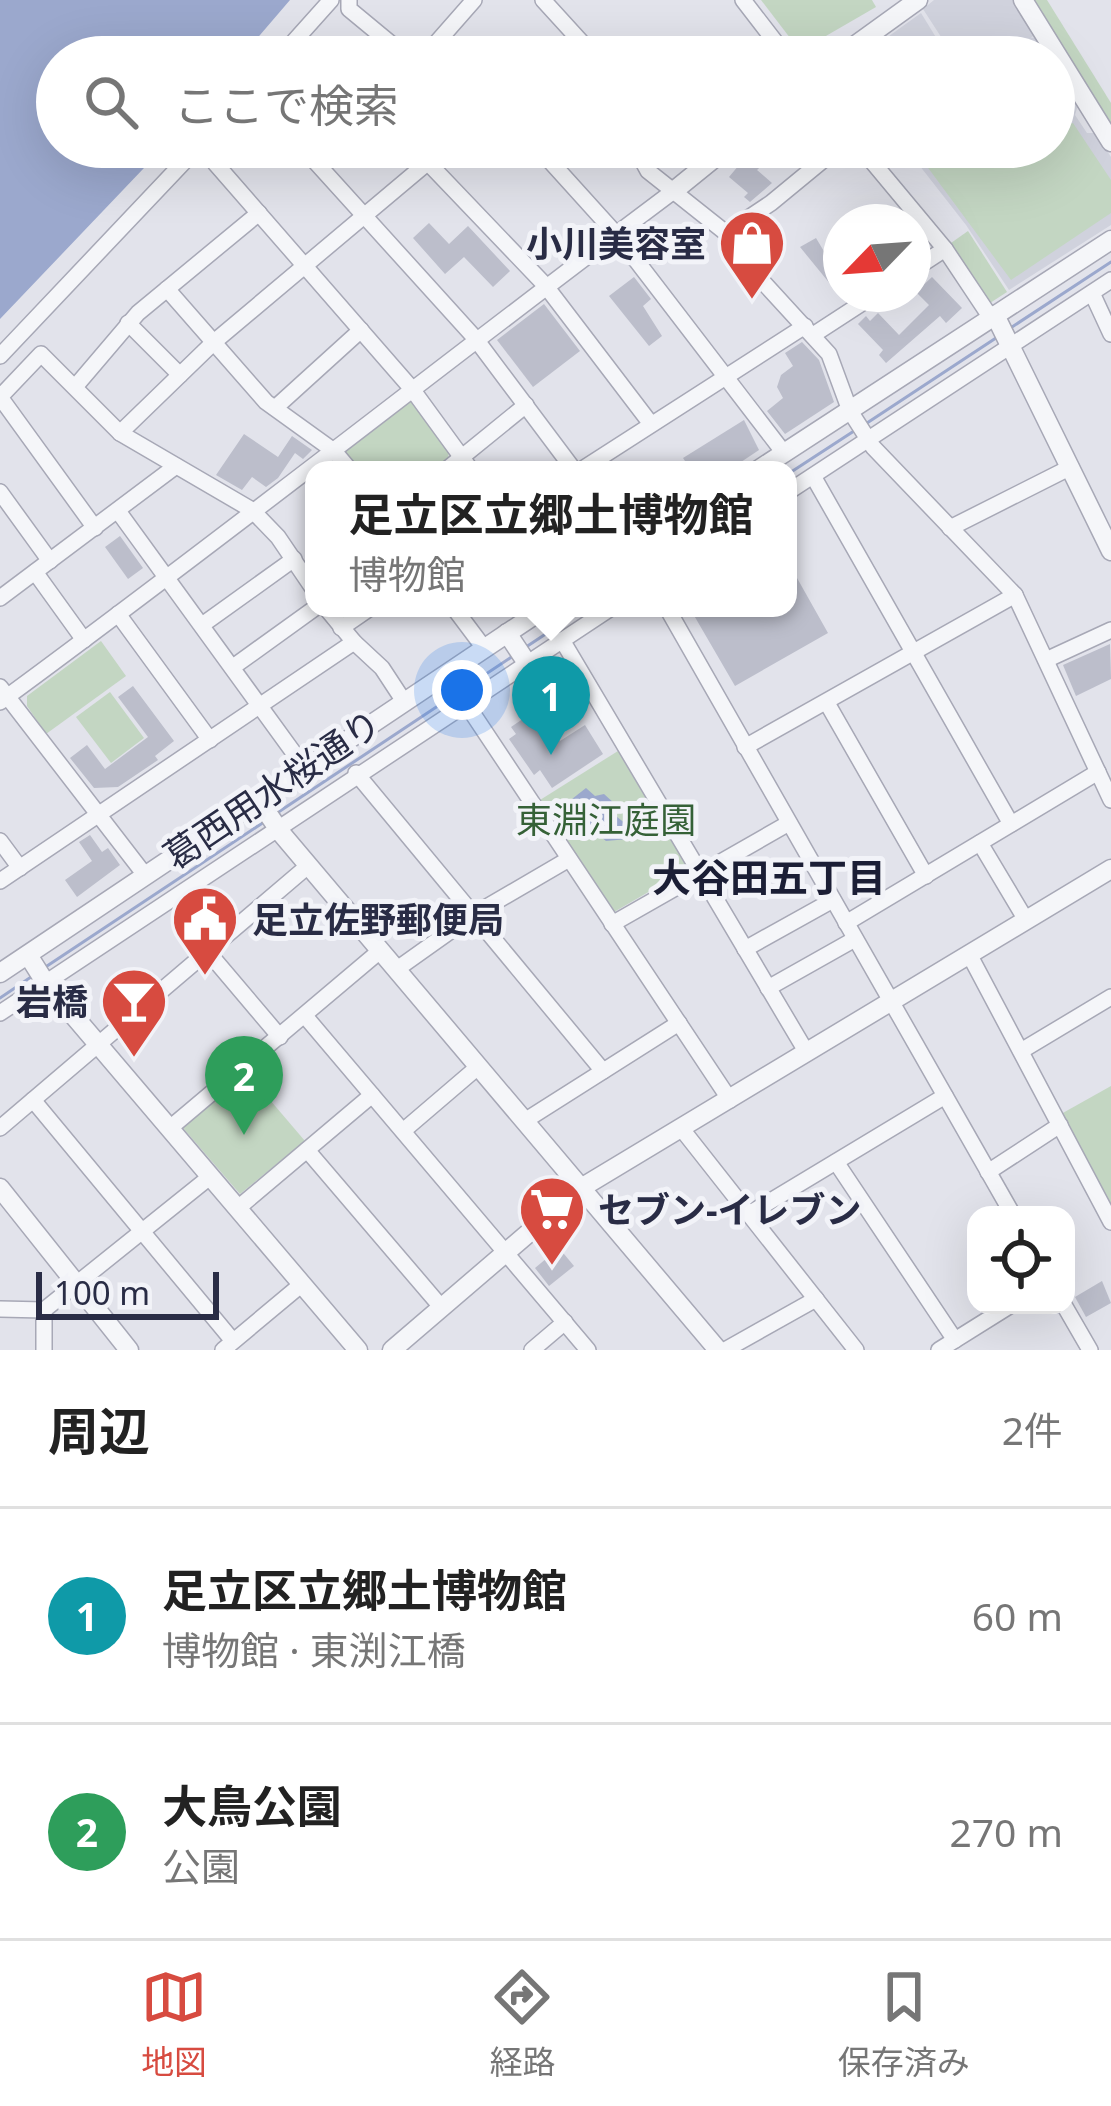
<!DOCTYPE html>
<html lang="ja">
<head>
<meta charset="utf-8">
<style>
	body { margin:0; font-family:"Noto Sans","Noto Sans JP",sans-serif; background:#f6f6f6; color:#222 }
	.controls { position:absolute; right:36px; bottom:36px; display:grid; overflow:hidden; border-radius:24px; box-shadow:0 12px 48px #0002 }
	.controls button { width:108px; height:108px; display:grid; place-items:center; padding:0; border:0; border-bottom:3px solid #e0e0e0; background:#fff; color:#222; font:60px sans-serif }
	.compass { position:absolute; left:823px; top:204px; width:108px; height:108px; border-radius:50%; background:#fff; box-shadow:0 12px 48px #0002; rotate:245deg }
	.scale { position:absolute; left:36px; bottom:30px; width:183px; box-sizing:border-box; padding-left:12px; border:6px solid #292c45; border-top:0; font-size:33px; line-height:42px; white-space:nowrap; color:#292c45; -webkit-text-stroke:9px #f2f3f8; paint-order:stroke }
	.you { position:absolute; left:462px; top:690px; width:42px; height:42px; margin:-30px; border:9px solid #fff; border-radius:50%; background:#1a73e8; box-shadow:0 0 0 18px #1a73e833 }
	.badge { display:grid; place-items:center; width:78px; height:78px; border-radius:50%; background:#d74b40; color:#fff; font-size:39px; font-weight:700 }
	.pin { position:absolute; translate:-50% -99px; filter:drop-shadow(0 3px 6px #0008) }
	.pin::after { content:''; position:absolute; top:63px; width:42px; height:36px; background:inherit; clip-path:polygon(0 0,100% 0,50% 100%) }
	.popup { position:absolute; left:305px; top:461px; width:492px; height:156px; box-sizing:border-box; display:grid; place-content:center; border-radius:24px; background:#fff; filter:drop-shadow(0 3px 9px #0005); font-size:39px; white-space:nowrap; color:#767676 }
	.popup b { font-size:45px; color:#222 }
	.popup::after { content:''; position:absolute; left:50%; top:100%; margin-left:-24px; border:24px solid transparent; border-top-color:#fff }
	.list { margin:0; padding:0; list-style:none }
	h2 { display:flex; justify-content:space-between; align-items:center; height:156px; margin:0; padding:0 48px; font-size:51px }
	h2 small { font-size:39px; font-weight:400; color:#767676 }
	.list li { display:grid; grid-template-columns:78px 1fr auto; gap:36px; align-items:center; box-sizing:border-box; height:216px; padding:0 48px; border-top:3px solid #e0e0e0 }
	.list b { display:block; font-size:45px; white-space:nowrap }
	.list p { margin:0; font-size:39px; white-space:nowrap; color:#767676 }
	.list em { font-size:39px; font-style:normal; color:#767676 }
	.icon { flex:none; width:66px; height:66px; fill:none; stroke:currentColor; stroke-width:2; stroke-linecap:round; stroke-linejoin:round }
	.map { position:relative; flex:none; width:1111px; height:1350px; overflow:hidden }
	.search { position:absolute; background:#fff; box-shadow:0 12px 48px #0002; left:36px; right:36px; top:36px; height:132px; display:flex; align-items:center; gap:30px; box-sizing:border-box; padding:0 42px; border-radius:66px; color:#767676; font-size:45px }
	.sheet { height:588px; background:#fff }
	nav { display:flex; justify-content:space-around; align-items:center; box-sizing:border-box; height:168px; border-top:3px solid #e0e0e0; background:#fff; font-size:33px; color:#767676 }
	nav a { display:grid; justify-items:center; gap:6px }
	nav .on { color:#d74b40 }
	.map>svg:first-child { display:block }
	.built { fill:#d0d2dd }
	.green { fill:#c3d6c2 }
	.water { fill:#9ba8cd }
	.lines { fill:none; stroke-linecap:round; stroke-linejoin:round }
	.stream { stroke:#9ba8cd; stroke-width:3 }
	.building { fill:#bcbecb }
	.minor-casing { stroke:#a7a8b6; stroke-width:18 }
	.tertiary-casing { stroke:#a7a8b6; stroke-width:21 }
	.minor { stroke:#f5f6f9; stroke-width:15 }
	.tertiary { stroke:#f5f6f9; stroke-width:18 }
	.labels { text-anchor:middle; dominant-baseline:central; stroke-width:10; stroke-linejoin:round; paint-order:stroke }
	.poi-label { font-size:36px; font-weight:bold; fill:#292c45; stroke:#f2f3f8; text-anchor:end }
	.street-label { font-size:36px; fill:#292c45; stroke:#f2f3f8 }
	.park-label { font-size:36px; fill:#356137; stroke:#f2f3f8 }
	.neighbourhood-label { font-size:39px; font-weight:bold; fill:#1b1e35; stroke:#f2f3f8 }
</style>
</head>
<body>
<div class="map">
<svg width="1111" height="1350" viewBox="0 0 1111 1350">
	<rect width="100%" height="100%" fill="#e2e3eb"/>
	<g class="built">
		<polygon points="934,0 1013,0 1034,35 1031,38 1036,37 1048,57 954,57 923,9"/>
		<polygon points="921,13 948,57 860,57"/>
		<polygon points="1054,66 1078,105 1075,115 1087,133 1096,133 1111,157 1111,225 1009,290 966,225 905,147 1054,147"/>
	</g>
	<g class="green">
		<polygon points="761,0 872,0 876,7 800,51"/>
		<polygon points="1034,0 1047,0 1111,103 1111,126"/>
		<polygon points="1073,123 1111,180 1111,213 1011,280 923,161 952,147 1054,147 1054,127"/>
		<polygon points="968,231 1007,292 990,303 951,243"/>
		<polygon points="407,402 412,402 449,451 448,458 433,470 358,470 344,452"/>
		<polygon points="101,641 126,676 46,734 27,706 27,696"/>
		<polygon points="110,692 144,738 111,763 76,717"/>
		<polygon points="618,751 688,869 614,912 540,800"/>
		<polygon points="247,1073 305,1141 240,1194 183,1128"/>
		<polygon points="1111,1086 1111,1207 1061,1114"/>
	</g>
	<g class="water">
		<polygon points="0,0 290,0 241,57 57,57 57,147 164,147 0,319"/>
		<polygon points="586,788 595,796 604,794 615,804 612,813 626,824 628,839 606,841 595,832 585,840 578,828 585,824 586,810 576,807 572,799"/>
	</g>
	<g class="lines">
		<g class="stream">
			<polyline points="1012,327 1111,262"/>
			<polyline points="867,423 999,336"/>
			<polyline points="788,474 854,431"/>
			<polyline points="526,647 585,608"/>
			<polyline points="277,813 513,656"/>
			<polyline points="47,966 264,822"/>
			<polyline points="0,998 34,975"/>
		</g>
	</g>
	<g class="building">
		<polygon points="754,147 781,147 757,170 772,183 750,202 744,197 748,193 729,177"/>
		<polygon points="429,223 449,244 468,226 510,271 493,287 464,257 445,274 413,238"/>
		<polygon points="816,238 825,253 829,250 833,256 841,250 841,279 831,285 800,247"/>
		<polygon points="634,277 651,299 643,306 662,336 649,346 609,296"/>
		<polygon points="932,277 962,308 946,323 940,316 886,363 879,355 883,350 858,324 866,316 870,321 878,313 899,335 929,305 916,292"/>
		<polygon points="544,304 580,351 533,387 497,340"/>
		<polygon points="802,342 819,360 834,402 785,434 767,411 783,398 777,387 781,375 793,366 785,353"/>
		<polygon points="744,420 759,450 729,470 691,470 683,458"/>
		<polygon points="244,434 278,457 292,436 312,450 303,459 295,453 278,478 266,487 252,477 242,490 216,475"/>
		<polygon points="120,536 143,568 128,579 105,547"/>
		<polygon points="788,562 828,633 735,686 692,612 699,608 788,608"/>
		<polygon points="1110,644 1111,679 1076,696 1063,665"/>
		<polygon points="133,686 174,741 155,756 158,760 118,787 94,788 70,758 87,745 105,769 148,737 118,697"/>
		<polygon points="539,708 560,741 585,725 603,754 552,788 540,770 534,775 509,739 516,734 511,727"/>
		<polygon points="90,835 102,852 108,848 120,865 77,897 65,880 92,861 79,842"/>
		<polygon points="559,1248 574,1266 549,1286 535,1268"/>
		<polygon points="1102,1281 1111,1303 1086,1317 1075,1297"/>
	</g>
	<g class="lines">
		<g class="minor-casing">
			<g id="minor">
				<polyline points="349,0 349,9 407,57"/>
				<polyline points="543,0 595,57"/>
				<polyline points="743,0 787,57"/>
				<polyline points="312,53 317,57"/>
				<polyline points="280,57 331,0"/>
				<polyline points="424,57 474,0"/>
				<polyline points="302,147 475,338 574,470"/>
				<polyline points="413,147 545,285 651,424"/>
				<polyline points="528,147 550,161 616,234 784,453"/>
				<polyline points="635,147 648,171 726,233 742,259 829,354 850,411 873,447 1015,595 1111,800"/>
				<polyline points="860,147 945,249 991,318"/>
				<polyline points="215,163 412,389 471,470"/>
				<polyline points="726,233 771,203 839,147"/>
				<polyline points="913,270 945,249"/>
				<polyline points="167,289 266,402 334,451 350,470"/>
				<polyline points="1092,293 1111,334"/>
				<polyline points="128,323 180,375"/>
				<polyline points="813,335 876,294"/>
				<polyline points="0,356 198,147"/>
				<polyline points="75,387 138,313 259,213"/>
				<polyline points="275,408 361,330"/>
				<polyline points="120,433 214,342 446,147"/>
				<polyline points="446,470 526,405"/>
				<polyline points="581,470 805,326"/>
				<polyline points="813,476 1011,824"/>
				<polyline points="0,492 50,561"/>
				<polyline points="788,492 1111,280"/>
				<polyline points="118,511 304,767"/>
				<polyline points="95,528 0,397 41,354 120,433 252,510 278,537 314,590"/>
				<polyline points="950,528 1071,467"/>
				<polyline points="35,572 84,640"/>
				<polyline points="0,598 176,466"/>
				<polyline points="326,608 354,642 382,668 403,700"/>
				<polyline points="454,608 484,648"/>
				<polyline points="667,608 1013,1215"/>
				<polyline points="118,614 210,740"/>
				<polyline points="202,625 294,559"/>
				<polyline points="341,628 370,608"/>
				<polyline points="562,640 807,1053"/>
				<polyline points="1046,660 1111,630"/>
				<polyline points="233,667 315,608"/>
				<polyline points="0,687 145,875"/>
				<path d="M0 702C228 535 449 359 675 190"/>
				<polyline points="465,702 730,1100"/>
				<polyline points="827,703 926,876"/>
				<polyline points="745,747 1015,595"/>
				<polyline points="356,773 603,1071"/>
				<polyline points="0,841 20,868"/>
				<polyline points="980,843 1026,920"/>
				<polyline points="0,881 354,642"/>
				<polyline points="846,923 1098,772"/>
				<polyline points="612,924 789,823"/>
				<polyline points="745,949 833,900"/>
				<polyline points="208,952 280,1037"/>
				<polyline points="969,954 1111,1222"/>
				<polyline points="397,969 473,915 569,859"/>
				<polyline points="768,988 855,939"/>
				<polyline points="0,1013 611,608"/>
				<polyline points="305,1016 588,1350"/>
				<polyline points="1021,1051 1111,997"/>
				<polyline points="33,1100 233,1341"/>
				<polyline points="526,1120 679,1023"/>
				<polyline points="0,1128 309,865"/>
				<polyline points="170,1128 381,950"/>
				<polyline points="681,1128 856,1350"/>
				<polyline points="403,1131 479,1066"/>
				<polyline points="307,1150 442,1308"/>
				<polyline points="836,1162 955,1340"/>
				<polyline points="988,1172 1060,1125"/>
				<polyline points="238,1208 372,1095"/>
				<polyline points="749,1214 945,1096"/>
				<polyline points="1064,1305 1090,1350"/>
				<polyline points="0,1309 44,1310 211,1176"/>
				<polyline points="44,1310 44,1350"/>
				<polyline points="223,1350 302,1284"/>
				<polyline points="532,1350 565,1322"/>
				<polyline points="725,1350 816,1299"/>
				<polyline points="939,1350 1011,1305"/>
			</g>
		</g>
		<g class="tertiary-casing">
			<g id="tertiary">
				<polyline points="1023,0 1111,142"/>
				<polyline points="839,57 918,0"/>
				<polyline points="675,190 728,147"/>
				<polyline points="995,315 1111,551"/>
				<polyline points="758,470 1111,240"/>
				<polyline points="507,633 527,663"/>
				<polyline points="258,799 281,833 718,1350"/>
				<polyline points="28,955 45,982 358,1350"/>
				<polyline points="0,973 545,608"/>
				<polyline points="0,1188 129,1350"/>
				<polyline points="392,1350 581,1188 1111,869"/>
			</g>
		</g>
		<use href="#minor" class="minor"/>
		<use href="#tertiary" class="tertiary"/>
	</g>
	<defs>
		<g id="shop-pin" transform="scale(3.45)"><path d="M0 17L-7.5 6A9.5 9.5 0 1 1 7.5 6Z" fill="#d74b40" stroke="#f2f3f8"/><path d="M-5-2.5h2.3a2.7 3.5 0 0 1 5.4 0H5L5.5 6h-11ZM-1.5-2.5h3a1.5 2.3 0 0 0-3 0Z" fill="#fff"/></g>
		<g id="civic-pin" transform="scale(3.45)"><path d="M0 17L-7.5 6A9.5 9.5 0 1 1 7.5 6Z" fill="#d74b40" stroke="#f2f3f8"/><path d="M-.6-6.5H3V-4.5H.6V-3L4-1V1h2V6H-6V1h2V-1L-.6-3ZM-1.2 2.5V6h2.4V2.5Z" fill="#fff"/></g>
		<g id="bar-pin" transform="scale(3.45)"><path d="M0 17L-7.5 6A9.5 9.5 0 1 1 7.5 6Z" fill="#d74b40" stroke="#f2f3f8"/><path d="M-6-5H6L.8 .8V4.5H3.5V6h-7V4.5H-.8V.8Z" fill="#fff"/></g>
		<g id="supermarket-pin" transform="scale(3.45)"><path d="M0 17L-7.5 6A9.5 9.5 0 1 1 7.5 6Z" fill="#d74b40" stroke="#f2f3f8"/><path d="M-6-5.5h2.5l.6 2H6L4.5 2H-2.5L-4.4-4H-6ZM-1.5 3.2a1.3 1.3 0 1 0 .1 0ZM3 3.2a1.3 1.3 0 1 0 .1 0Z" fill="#fff"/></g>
	</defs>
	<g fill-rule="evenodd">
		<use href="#shop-pin" x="752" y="243"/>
		<use href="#civic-pin" x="205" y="919"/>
		<use href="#bar-pin" x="134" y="1001"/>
		<use href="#supermarket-pin" x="552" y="1209"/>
	</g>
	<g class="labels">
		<g class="poi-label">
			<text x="706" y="243">小川美容室</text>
			<text x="252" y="919" text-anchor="start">足立佐野郵便局</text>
			<text x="88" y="1001">岩橋</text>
			<text x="598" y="1209" text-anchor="start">セブン-イレブン</text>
		</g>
		<g class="street-label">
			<text transform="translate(272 789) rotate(-34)">葛西用水桜通り</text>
		</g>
		<g class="park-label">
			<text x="606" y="819">東淵江庭園</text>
		</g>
		<g class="neighbourhood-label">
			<text x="769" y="876">大谷田五丁目</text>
		</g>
	</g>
</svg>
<div class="controls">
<button><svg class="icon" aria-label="locate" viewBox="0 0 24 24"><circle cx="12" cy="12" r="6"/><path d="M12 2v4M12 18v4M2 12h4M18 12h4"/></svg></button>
</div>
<svg class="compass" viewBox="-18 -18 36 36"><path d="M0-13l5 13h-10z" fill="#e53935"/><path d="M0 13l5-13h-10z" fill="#767676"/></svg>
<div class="scale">100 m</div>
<div class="you"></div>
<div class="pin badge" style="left:551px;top:755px;background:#0f9aa8">1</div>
<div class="popup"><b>足立区立郷土博物館</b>博物館</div>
<div class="pin badge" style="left:244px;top:1135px;background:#2e9e5b">2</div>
<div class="search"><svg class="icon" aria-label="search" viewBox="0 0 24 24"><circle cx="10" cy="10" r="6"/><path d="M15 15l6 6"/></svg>ここで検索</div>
</div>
<section class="sheet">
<h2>周辺<small>2件</small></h2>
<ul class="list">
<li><span class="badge" style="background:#0f9aa8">1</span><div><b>足立区立郷土博物館</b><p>博物館 · 東渕江橋</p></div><em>60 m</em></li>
<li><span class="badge" style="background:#2e9e5b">2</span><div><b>大鳥公園</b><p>公園</p></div><em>270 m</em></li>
</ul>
</section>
<nav>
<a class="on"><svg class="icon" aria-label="map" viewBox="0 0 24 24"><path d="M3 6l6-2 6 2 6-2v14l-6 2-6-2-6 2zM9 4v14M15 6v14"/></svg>地図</a>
<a><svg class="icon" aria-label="directions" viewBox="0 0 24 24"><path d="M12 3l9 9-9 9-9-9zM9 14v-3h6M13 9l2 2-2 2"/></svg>経路</a>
<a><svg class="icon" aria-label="saved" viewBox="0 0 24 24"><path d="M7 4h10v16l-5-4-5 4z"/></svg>保存済み</a>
</nav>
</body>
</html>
